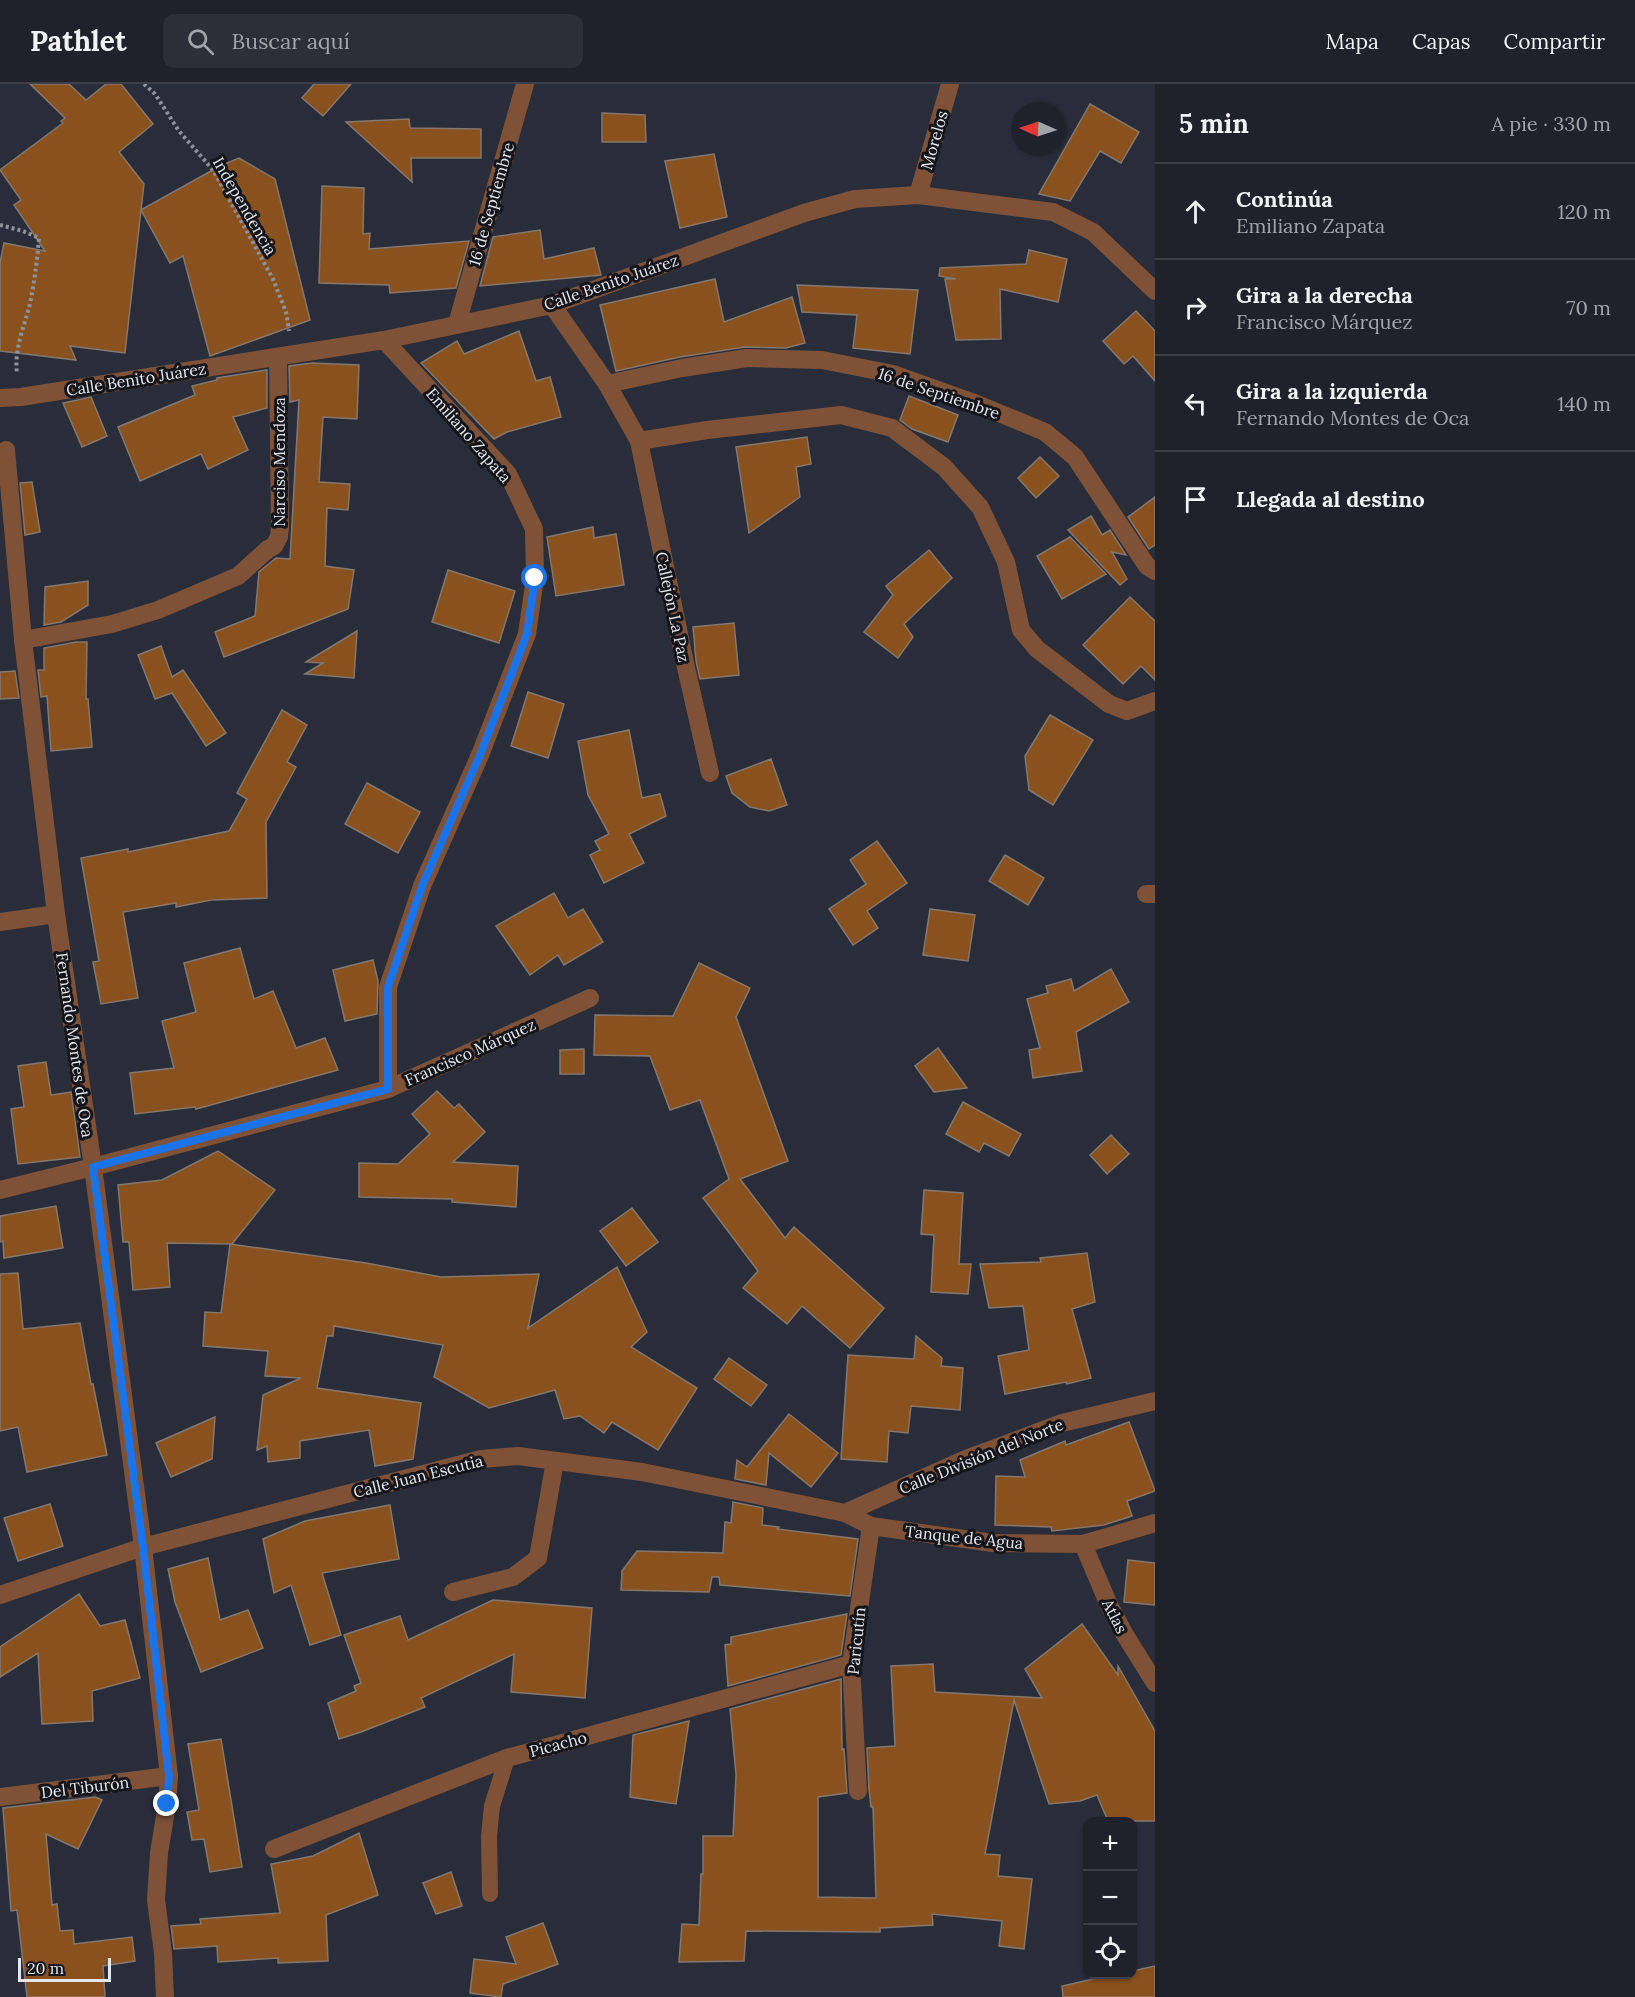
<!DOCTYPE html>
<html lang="es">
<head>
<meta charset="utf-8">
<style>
	body { margin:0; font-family:Lora,serif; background:#2c2f37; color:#f1f3f6 }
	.controls { position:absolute; right:18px; bottom:18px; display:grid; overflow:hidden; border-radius:12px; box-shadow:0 2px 4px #0004 }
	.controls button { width:54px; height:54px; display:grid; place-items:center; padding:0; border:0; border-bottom:2px solid #3c3f47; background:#1f222b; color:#f1f3f6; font:30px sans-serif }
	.compass { position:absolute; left:1011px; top:18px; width:54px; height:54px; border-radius:50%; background:#1f222b; box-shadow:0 2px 4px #0004; rotate:273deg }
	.scale { position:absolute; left:18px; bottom:15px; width:93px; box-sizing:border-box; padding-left:6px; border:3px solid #e4e7ee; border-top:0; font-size:16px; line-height:21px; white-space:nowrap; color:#e4e7ee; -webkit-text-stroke:4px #14151b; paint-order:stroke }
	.stop { position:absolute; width:18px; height:18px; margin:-14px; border:4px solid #1a73e8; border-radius:50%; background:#fff }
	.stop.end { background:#1a73e8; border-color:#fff; box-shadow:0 2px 6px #0008 }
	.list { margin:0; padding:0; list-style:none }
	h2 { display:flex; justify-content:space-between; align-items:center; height:78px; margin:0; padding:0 24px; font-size:26px }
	h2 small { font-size:20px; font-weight:400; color:#a1a4a9 }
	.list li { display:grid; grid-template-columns:39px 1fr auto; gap:18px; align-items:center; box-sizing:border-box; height:96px; padding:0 24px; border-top:2px solid #3c3f47 }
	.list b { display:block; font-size:22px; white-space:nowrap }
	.list p { margin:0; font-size:20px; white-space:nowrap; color:#a1a4a9 }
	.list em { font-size:20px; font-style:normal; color:#a1a4a9 }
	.icon { flex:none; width:33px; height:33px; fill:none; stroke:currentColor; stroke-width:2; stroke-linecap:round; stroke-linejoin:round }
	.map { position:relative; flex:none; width:1155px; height:1913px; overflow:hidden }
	header { display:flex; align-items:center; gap:36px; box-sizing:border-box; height:84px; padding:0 30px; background:#1f222b; border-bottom:2px solid #3c3f47 }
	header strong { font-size:28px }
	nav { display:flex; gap:33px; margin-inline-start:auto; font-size:21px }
	.search { width:420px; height:54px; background:#2c2f37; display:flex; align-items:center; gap:15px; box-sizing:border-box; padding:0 21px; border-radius:12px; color:#a1a4a9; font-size:22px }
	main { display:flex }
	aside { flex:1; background:#1f222b }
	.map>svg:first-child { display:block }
	.building { fill:#89511e; stroke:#84776e; stroke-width:1.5 }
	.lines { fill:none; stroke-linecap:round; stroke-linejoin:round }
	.path { stroke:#8d919a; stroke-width:4; stroke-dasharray:3 3; stroke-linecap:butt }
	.lane { stroke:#7f5238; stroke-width:16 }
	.street { stroke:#7f5238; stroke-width:18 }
	.route { stroke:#1a73e8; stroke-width:8 }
	.labels { text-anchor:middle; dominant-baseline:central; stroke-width:6; stroke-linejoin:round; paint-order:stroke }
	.street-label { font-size:16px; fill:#e4e7ee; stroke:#14151b }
</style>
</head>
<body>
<header>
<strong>Pathlet</strong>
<div class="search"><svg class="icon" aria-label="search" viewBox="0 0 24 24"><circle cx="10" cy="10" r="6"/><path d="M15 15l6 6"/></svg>Buscar aquí</div>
<nav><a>Mapa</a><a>Capas</a><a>Compartir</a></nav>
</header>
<main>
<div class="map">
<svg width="1155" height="1913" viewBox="0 0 1155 1913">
	<rect width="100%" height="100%" fill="#292d39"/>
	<g class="building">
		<polygon points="30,0 69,0 86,16 106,0 121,0 153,40 119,68 144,100 141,126 220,82 239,74 275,95 310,236 210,272 183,172 170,179 141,126 125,269 70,262 76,276 0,267 0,179 4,159 45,167 14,121 21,116 0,86 63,39 61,37 65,34"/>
		<polygon points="314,0 351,0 323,32 302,14"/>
		<polygon points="1090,20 1139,48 1121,79 1100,67 1070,117 1039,110"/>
		<polygon points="602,29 645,31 646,58 602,58"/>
		<polygon points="409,35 410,44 481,45 481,74 411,74 412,98 346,38"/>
		<polygon points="714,70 727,133 680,144 665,77"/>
		<polygon points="322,102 364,104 363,150 370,149 369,165 469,157 456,204 390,209 389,201 319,199"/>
		<polygon points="540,146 544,175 594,164 601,191 480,202 493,153"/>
		<polygon points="1029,166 1067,175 1058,218 1000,205 1001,255 956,256 945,195 956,195 939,192 940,184 1026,180"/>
		<polygon points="715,195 724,238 792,213 805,259 786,264 745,263 680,273 616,287 600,221"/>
		<polygon points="797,201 918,206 910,270 853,264 857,231 802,228"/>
		<polygon points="1136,227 1155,247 1155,297 1133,272 1124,280 1103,257"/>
		<polygon points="519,247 536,297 550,293 561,333 507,348 494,355 421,279 457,257 464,270"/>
		<polygon points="312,279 359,281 357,335 323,333 319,398 350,400 348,426 327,424 325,482 354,486 348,525 224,573 215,548 255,532 259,488 276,474 290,475 299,316 290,318 289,282"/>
		<polygon points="267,286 267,324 233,333 248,366 208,385 201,370 140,397 118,343 195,311 192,302 217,296 217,294"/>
		<polygon points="909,312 958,331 948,358 912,345 900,336"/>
		<polygon points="91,313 107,352 82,363 63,319"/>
		<polygon points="807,353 811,380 796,383 800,413 749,449 736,363"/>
		<polygon points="1040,373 1059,392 1036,414 1018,394"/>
		<polygon points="32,398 40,448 25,451 20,399"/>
		<polygon points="1155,413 1155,461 1149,465 1128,433"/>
		<polygon points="1091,432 1102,451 1110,446 1126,471 1112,468 1127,495 1120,501 1068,446"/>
		<polygon points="593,443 594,454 616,450 624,501 556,512 547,453"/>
		<polygon points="1070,453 1106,490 1062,515 1037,472"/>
		<polygon points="929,466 952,494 904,540 913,553 898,574 864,548 893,511 886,502"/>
		<polygon points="448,486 515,507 499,559 432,538"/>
		<polygon points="88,497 88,521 61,538 44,541 45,503"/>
		<polygon points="1130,513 1155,537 1155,596 1141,582 1123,600 1083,561"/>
		<polygon points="734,539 739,591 700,595 696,577 693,543"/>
		<polygon points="357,547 354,594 305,590 323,579 306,578"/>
		<polygon points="76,558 87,558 86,615 88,615 92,663 51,667 47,612 41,613 38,586 44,586 44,564"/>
		<polygon points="161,562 172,593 183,586 226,649 206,662 172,609 155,615 138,571"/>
		<polygon points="15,587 19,614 0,615 0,588"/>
		<polygon points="528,608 564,620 548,674 511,662"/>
		<polygon points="282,626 307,641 287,678 296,683 266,738 267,814 211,816 176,823 176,819 123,828 138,914 101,920 93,878 99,877 81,774 128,765 128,768 229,747 247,715 237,709"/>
		<polygon points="1050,631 1093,656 1053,721 1029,706 1025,672"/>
		<polygon points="629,646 642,714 660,710 666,732 629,750 644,779 604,799 590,771 600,766 595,757 609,750 588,711 578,657"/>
		<polygon points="771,675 787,721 769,727 750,723 732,709 726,692"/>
		<polygon points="367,699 420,728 398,769 345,740"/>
		<polygon points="877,757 907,799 867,827 878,844 853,861 829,825 866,800 850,776"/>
		<polygon points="1005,771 1044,794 1028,821 989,797"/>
		<polygon points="554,809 568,834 583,825 603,858 564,881 558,871 530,891 496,842"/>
		<polygon points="930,825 975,831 968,877 923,871"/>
		<polygon points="240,864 254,915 273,907 296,964 325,954 338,986 196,1025 195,1023 135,1030 130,989 174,984 162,937 196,928 184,879"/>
		<polygon points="373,876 378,897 377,930 345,937 333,886"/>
		<polygon points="699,879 750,904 736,933 788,1077 740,1095 785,1154 794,1143 884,1224 850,1264 802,1222 787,1240 743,1204 758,1187 703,1114 729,1095 700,1016 670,1026 650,972 594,971 595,931 673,932"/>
		<polygon points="1111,885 1129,918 1076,948 1082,987 1033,994 1029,966 1040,964 1027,915 1048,909 1046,902 1071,895 1074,907"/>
		<polygon points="938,964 967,1004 934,1008 915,982"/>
		<polygon points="584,965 584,990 560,990 560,966"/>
		<polygon points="46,978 51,1011 71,1008 80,1073 18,1080 11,1025 24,1023 18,982"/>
		<polygon points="437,1007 454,1024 459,1020 485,1048 453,1078 518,1082 516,1123 452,1118 452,1115 359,1113 359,1079 398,1080 430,1050 412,1030"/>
		<polygon points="963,1018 1021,1050 1009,1072 984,1059 979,1068 946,1050"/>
		<polygon points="1111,1051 1129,1070 1107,1090 1090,1071"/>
		<polygon points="218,1067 275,1106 232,1160 167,1159 170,1203 133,1206 129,1158 123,1158 118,1101 162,1096"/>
		<polygon points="924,1106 963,1109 959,1180 971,1180 968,1210 931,1208 934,1151 921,1150"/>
		<polygon points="56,1122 63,1164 4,1174 3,1157 0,1158 0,1132"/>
		<polygon points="632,1124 658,1158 626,1182 600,1147"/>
		<polygon points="230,1160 366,1179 441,1193 539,1190 528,1244 617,1183 647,1248 631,1263 697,1304 658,1366 612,1338 604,1349 580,1332 564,1335 555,1306 489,1324 434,1293 443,1261 334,1242 333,1252 327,1252 317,1304 421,1319 413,1375 375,1382 369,1346 300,1357 300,1374 268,1378 267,1362 257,1366 263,1311 301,1294 265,1292 268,1267 203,1262 205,1228 221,1229"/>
		<polygon points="1087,1169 1095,1218 1072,1225 1091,1294 1067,1300 1066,1298 1005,1310 998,1272 1029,1266 1023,1222 989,1224 980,1180 1041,1178 1040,1174"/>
		<polygon points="18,1189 23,1245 80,1239 91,1300 93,1300 107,1371 27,1388 18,1343 0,1347 0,1190"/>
		<polygon points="916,1252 942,1274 941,1282 963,1284 960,1326 911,1322 908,1349 889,1347 887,1378 841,1375 848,1271 914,1275"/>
		<polygon points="729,1274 767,1301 751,1322 714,1295"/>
		<polygon points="789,1330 838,1369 811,1403 769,1369 766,1401 735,1395 737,1376 747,1383"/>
		<polygon points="215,1333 212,1375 171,1393 156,1359"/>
		<polygon points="1129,1338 1155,1407 1127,1417 1132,1432 1104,1441 1052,1447 1051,1443 995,1441 996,1392 1025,1393 1020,1376 1065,1357 1066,1361"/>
		<polygon points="733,1418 763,1424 762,1441 779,1443 777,1445 858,1455 850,1512 720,1501 719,1493 712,1493 709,1508 621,1506 622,1487 637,1467 723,1469 725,1438 731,1439"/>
		<polygon points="50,1420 63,1462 18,1477 4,1434"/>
		<polygon points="390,1421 399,1475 322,1489 341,1551 310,1561 291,1501 274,1509 263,1455 305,1437"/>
		<polygon points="208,1474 220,1536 248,1526 263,1564 201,1588 175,1518 168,1485"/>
		<polygon points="1128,1476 1155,1479 1155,1521 1124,1518"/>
		<polygon points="79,1510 100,1542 125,1536 140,1594 92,1607 93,1637 42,1640 38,1569 0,1593 0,1563"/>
		<polygon points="493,1516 592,1524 585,1614 511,1608 514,1570 421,1614 425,1623 361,1648 339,1655 328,1619 356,1607 354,1602 361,1599 344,1551 400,1532 408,1556"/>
		<polygon points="847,1530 841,1571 728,1602 725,1561 731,1560 731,1553"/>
		<polygon points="1082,1540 1118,1591 1118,1582 1155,1647 1155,1737 1108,1737 1097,1711 1080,1717 1049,1720 1014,1616 985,1770 1000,1771 998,1792 1032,1795 1024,1865 999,1862 1002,1837 932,1830 933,1841 880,1844 880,1848 746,1847 744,1877 679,1878 682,1840 699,1841 701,1790 703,1790 703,1752 733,1752 736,1691 730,1625 841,1595 842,1666 844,1665 847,1709 818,1713 818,1813 876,1814 873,1723 871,1723 869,1706 867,1664 895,1662 891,1582 933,1580 935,1608 1042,1614 1025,1585"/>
		<polygon points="689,1637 676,1720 630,1713 633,1651"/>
		<polygon points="221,1655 242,1783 210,1788 204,1755 192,1756 187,1728 199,1726 188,1660"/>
		<polygon points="95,1713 102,1716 78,1765 46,1750 52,1821 57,1820 60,1847 73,1846 74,1860 132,1853 135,1877 103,1882 105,1913 27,1913 17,1826 11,1827 3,1724"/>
		<polygon points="359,1749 378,1811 326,1831 328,1877 278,1879 278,1874 218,1878 217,1862 174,1865 171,1842 201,1840 200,1835 280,1829 271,1780 313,1772"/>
		<polygon points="451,1788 462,1822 436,1830 423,1799"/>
		<polygon points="543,1839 558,1880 503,1900 501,1913 470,1909 474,1875 516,1880 506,1853"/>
		<polygon points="1155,1882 1155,1913 1063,1913 1062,1902 1115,1890 1132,1890 1132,1887"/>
	</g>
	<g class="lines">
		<g class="path">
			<polyline points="144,0 155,10 179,47 213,86 273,195 286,228 289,247"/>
			<path d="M0 141 23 147 39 154C37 178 34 201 29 224 23 245 14 267 17 289"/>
		</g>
		<polyline class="lane" points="490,1810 489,1752 492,1722 507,1674"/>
		<g class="street">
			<polyline points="918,111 950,0"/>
			<polyline points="552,221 607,300 682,284 747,274 822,276 893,290 977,320 1045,348 1075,373 1147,482 1155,487"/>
			<polyline points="457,240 525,0"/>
			<polyline points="384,256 508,390 534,445 535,494 527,550 480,671 422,802 388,903 388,1005"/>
			<polyline points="607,300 639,357 707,346 841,331 892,344 944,383 980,423 1006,478 1021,546 1037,565 1109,620 1127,627 1155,617"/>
			<polyline points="0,314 21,313 384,256 552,221 804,129 855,115 918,111 1053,128 1093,148 1155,207"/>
			<polyline points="639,357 685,579 710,689"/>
			<polyline points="6,366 23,556 56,830 93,1083 143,1463 169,1692 167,1720 159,1769 156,1816 163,1869 165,1913"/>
			<polyline points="23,556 112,540 158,526 238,492 268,465 274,462 279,453 280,443 278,273"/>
			<polyline points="1146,810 1155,810"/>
			<polyline points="0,838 56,830"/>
			<polyline points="0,1106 93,1083 388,1005 590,914"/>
			<polyline points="845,1429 966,1375 1062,1339 1155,1317"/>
			<polyline points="1083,1460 1109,1521 1125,1551 1155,1599"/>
			<polyline points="453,1508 513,1493 538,1474 555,1377"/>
			<polyline points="0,1511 143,1463 481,1375 518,1372 642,1388 845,1429 871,1442 993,1459 1083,1460 1155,1439"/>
			<polyline points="858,1707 851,1580 871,1442"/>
			<polyline points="0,1713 169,1692"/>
			<polyline points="274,1765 507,1674 851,1580"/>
		</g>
	</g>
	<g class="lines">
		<polyline class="route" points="167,1720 169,1692 143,1463 93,1083 388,1005 388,903 422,802 480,671 527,550 535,494"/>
	</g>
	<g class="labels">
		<g class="street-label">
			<text transform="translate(934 56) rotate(-74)">Morelos</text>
			<text transform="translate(491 120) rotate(-74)">16 de Septiembre</text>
			<text transform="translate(245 122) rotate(60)">Independencia</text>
			<text transform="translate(611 198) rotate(-19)">Calle Benito Juárez</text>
			<text transform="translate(136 295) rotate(-9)">Calle Benito Juárez</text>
			<text transform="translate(939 309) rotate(19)">16 de Septiembre</text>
			<text transform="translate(469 351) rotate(49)">Emiliano Zapata</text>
			<text transform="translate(279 378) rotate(-90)">Narciso Mendoza</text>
			<text transform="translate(673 523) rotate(78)">Callejón La Paz</text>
			<text transform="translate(75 961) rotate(82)">Fernando Montes de Oca</text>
			<text transform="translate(470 968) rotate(-24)">Francisco Márquez</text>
			<text transform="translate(981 1372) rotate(-22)">Calle División del Norte</text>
			<text transform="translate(418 1392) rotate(-14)">Calle Juan Escutia</text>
			<text transform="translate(964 1453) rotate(6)">Tanque de Agua</text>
			<text transform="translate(1115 1532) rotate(63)">Atlas</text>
			<text transform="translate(856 1557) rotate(-84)">Paricutín</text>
			<text transform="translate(558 1660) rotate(-15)">Picacho</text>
			<text transform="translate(85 1703) rotate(-7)">Del Tiburón</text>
		</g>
	</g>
</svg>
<div class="controls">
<button>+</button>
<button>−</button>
<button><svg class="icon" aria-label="locate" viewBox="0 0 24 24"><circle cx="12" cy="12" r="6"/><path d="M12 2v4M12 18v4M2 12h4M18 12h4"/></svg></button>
</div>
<svg class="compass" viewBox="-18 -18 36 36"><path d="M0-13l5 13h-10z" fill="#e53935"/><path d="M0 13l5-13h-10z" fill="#a1a4a9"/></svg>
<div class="scale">20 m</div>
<div class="stop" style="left:535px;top:494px"></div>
<div class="stop end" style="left:167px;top:1720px"></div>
</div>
<aside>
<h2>5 min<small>A pie · 330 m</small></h2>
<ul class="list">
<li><svg class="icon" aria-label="ahead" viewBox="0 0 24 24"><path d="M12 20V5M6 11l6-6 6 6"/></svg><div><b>Continúa</b><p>Emiliano Zapata</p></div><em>120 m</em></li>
<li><svg class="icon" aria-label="right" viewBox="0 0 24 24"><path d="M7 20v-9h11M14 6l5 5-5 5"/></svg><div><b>Gira a la derecha</b><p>Francisco Márquez</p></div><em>70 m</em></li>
<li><svg class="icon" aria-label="left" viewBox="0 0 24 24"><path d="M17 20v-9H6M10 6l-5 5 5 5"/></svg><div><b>Gira a la izquierda</b><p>Fernando Montes de Oca</p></div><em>140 m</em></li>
<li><svg class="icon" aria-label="arrive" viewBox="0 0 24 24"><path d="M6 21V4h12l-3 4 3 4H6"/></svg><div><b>Llegada al destino</b></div></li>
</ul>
</aside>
</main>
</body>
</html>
